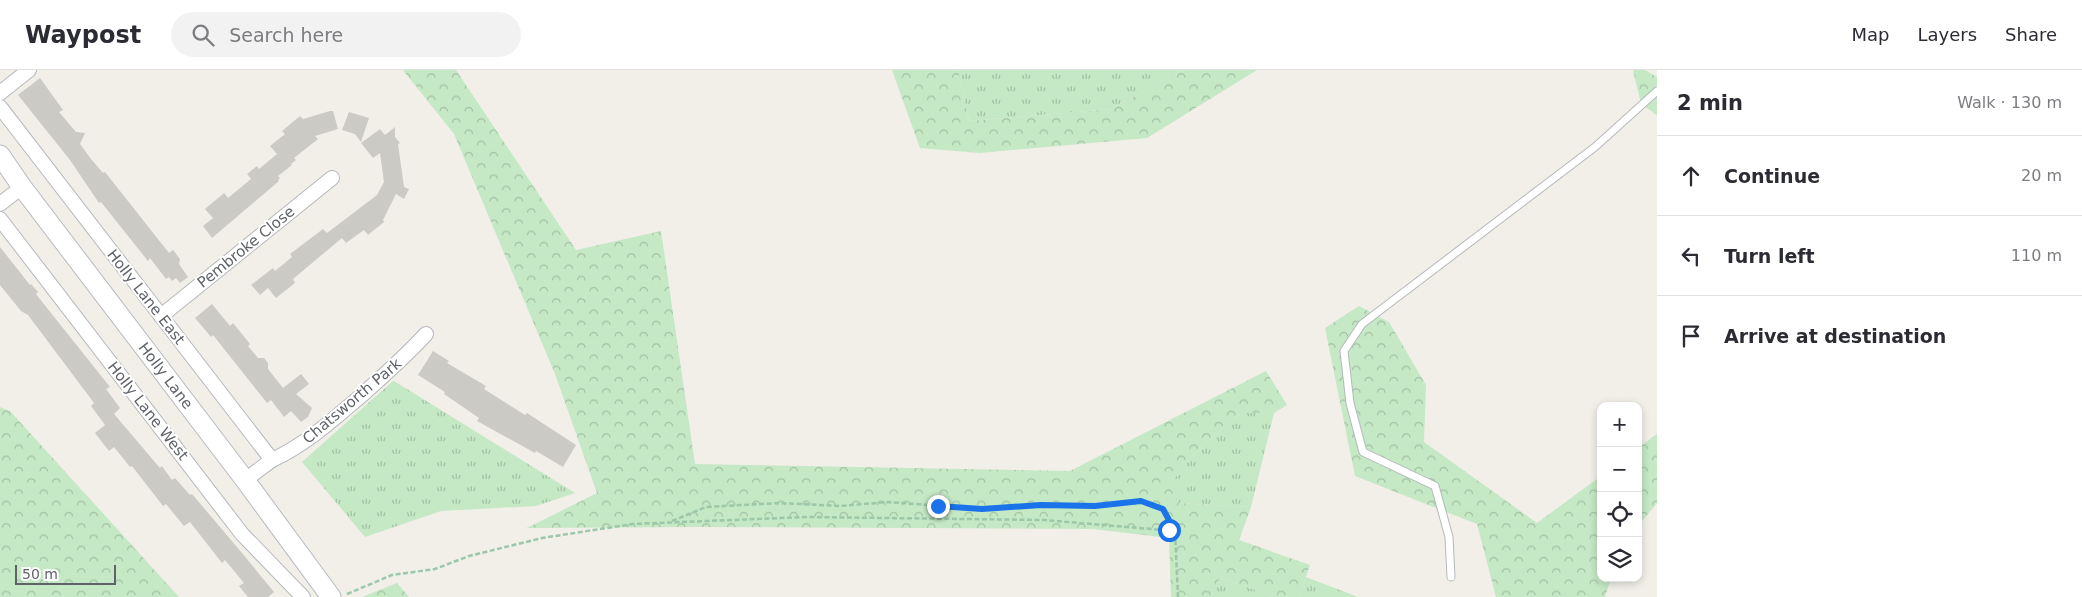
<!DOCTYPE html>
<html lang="en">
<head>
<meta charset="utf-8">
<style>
	body { margin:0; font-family:"DejaVu Sans",sans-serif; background:#f2f2f3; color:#2b2b33 }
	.controls { position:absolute; right:15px; bottom:15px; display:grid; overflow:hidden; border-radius:10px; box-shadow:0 2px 8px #0003 }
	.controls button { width:45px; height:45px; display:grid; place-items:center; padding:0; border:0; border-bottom:1px solid #e1e1e2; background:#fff; color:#2b2b33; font:25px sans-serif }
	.scale { position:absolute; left:15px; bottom:12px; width:101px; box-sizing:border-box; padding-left:5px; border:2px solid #5f6368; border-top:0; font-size:14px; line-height:18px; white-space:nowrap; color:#5f6368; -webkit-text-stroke:4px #fff; paint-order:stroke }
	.stop { position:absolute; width:15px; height:15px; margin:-11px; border:4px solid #1a73e8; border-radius:50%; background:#fff }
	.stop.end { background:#1a73e8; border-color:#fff; box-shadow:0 1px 5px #0008 }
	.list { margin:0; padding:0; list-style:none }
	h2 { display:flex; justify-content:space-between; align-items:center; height:65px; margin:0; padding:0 20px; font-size:21px }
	h2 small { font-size:16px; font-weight:400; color:#7c7c81 }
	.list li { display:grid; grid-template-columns:32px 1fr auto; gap:15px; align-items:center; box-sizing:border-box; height:80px; padding:0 20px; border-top:1px solid #e1e1e2 }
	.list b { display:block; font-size:19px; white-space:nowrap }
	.list em { font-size:16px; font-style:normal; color:#7c7c81 }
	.icon { flex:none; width:28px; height:28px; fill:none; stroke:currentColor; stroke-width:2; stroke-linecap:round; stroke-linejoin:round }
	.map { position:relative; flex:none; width:1657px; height:527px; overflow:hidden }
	header { display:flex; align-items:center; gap:30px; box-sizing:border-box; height:70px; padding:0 25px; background:#fff; border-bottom:1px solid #e1e1e2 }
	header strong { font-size:24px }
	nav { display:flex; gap:28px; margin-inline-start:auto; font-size:18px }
	.search { width:350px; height:45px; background:#f2f2f3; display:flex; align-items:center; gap:12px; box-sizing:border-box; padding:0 18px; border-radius:28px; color:#7c7c81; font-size:19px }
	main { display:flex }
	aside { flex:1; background:#fff }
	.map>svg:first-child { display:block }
	.grass { fill:url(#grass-tufts) }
	.forest { fill:url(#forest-crowns) }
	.building { fill:#cccac5 }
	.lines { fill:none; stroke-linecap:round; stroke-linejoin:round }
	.lane-casing { stroke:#b5b8bc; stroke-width:9 }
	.street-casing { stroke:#b5b8bc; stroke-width:16 }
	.secondary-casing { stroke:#b6babf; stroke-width:21 }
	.path { stroke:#9cc7a9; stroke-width:2.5; stroke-dasharray:5 2.5; stroke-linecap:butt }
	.lane { stroke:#fff; stroke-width:7 }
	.street { stroke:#fff; stroke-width:14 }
	.secondary { stroke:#fff; stroke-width:19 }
	.route { stroke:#1a73e8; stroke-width:6 }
	.labels { text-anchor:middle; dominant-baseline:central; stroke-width:4; stroke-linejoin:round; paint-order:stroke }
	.street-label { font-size:15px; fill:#5f6368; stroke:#fff }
</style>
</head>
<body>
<header>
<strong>Waypost</strong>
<div class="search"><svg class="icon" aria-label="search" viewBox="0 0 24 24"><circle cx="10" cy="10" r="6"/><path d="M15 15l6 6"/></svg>Search here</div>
<nav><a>Map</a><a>Layers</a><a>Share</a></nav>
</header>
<main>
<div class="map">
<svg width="1657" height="527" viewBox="0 0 1657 527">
	<defs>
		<pattern id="grass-tufts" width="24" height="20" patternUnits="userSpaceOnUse" patternTransform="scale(1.25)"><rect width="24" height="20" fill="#c5e8c5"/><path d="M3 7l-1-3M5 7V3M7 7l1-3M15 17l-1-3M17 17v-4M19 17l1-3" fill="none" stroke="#a3c0a4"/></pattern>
		<pattern id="forest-crowns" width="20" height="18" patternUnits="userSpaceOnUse" patternTransform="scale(1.25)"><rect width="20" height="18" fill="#c5e8c5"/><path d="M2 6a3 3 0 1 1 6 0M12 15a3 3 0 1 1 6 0" fill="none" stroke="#a3c0a4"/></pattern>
	</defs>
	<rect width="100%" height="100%" fill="#f1efe8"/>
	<g class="grass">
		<polygon points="958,0 1183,0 1111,39 969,51"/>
		<polygon points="393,311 394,311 575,423 536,436 441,441 365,467 302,392"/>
		<polygon points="1240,343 1274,343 1251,437 1178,433 1169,415 1194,384"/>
		<polygon points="1306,507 1358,527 1299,527"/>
		<polygon points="1220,508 1277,527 1211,527"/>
	</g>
	<g class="forest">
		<polygon points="403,0 456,0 576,180 661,161 695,394 1070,401 1266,301 1287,335 1274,343 1240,343 1194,384 1169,415 1178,433 1251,437 1239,470 1310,495 1299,527 1277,527 1220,508 1211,527 1171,527 1169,468 1093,459 696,457 527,458 597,423 555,304 454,64"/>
		<polygon points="892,0 958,0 969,51 1111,39 1183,0 1257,0 1147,68 980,83 920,78"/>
		<polygon points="1633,0 1645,0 1657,7 1657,45 1641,34"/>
		<polygon points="1359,236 1389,252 1426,315 1424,372 1537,453 1601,406 1601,508 1611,508 1605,527 1496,527 1477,454 1355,406 1325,258"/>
		<polygon points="0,337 10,341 179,527 0,527"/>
		<polygon points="1657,364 1657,433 1638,456 1638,378"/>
		<polygon points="397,513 409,527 362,527"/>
	</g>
	<g class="building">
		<polygon points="40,8 63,40 59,42 76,62 85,63 80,74 91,89 103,103 105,102 169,183 173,180 180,189 179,194 188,207 180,213 176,208 172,211 169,207 166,209 150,188 148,191 101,132 99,133 70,90 18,25"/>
		<polygon points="330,41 333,41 338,59 315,66 318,69 294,88 296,90 291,94 292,95 278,106 280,108 278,110 279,111 212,168 203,156 213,148 205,139 224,123 228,128 251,109 247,104 257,96 259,99 277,84 270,76 285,64 282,61 300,46 303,49"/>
		<polygon points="349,42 369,48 361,72 355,64 342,60"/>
		<polygon points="395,57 395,67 400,73 398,74 404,117 409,119 404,129 396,124 383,150 384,152 368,165 364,160 346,173 342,168 293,209 295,213 276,228 268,218 260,225 251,215 273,198 275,201 292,187 290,184 323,159 327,163 377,125 384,112 380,83 373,88 361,73 380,59 385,65"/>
		<polygon points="0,177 30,215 31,214 38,222 36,224 39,228 110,317 106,319 120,338 114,344 160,398 162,396 172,410 175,408 190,425 192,424 242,483 274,522 268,527 248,527 239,516 244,513 225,490 222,493 190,452 184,456 166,434 163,436 132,396 130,397 114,377 109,381 95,363 105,355 91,336 94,333 28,245 21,241 0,215"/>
		<polygon points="212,234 230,256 233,253 250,274 248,276 258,288 264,288 268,293 268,299 283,318 301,304 309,314 296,324 312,338 308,347 301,352 291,341 284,347 271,330 267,333 213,265 211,267 195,248"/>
		<polygon points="433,281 449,291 447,293 486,316 484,319 525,345 527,343 576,375 563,397 536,381 535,383 477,351 479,348 444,324 445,322 418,305"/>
	</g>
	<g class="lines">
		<g class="lane-casing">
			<polyline id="lane" points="1451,507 1449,467 1435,416 1363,382 1350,333 1344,281 1362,254 1595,77 1657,21"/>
		</g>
		<g class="street-casing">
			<g id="street">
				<polyline points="0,23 29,0"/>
				<polyline points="0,37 272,390 245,410"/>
				<polyline points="0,134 22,117"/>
				<polyline points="0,149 242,464 303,527"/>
				<polyline points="161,246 332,108"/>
				<path d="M272 390C305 375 334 349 362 325 384 305 406 286 426 264"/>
			</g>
		</g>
		<g class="secondary-casing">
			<g id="secondary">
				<path id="s1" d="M0 85 22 117 245 410 331 527"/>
			</g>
		</g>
		<g class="path">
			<polyline points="672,451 706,437 779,433 840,436 888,432 982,439 1041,435 1095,436 1141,431 1163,439 1175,461"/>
			<polyline points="347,524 392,505 435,499 469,486 542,468 633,454 806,447 1044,450 1175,461 1178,527"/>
		</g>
		<use href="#lane" class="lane"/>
		<use href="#street" class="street"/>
		<use href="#secondary" class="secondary"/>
	</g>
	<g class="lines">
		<polyline class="route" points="938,436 982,439 1041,435 1095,436 1141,431 1163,439 1175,461 1169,460"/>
	</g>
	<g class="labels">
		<g class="street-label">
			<text transform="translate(246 177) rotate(-39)">Pembroke Close</text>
			<text transform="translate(146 227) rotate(52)">Holly Lane East</text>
			<text stroke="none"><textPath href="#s1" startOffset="276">Holly Lane</textPath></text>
			<text transform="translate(352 331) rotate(-40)">Chatsworth Park</text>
			<text transform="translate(148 341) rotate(52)">Holly Lane West</text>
		</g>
	</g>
</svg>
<div class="controls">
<button>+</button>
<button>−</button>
<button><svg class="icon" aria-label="locate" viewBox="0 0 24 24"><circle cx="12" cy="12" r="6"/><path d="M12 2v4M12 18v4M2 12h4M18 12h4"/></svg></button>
<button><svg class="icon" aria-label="layers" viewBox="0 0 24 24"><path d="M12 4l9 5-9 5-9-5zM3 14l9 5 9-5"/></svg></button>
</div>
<div class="scale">50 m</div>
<div class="stop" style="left:1169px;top:460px"></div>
<div class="stop end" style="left:938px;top:436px"></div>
</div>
<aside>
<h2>2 min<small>Walk · 130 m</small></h2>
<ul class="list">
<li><svg class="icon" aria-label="ahead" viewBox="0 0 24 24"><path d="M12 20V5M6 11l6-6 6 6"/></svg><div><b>Continue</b></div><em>20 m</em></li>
<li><svg class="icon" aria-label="left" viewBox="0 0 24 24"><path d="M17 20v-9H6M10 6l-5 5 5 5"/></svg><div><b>Turn left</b></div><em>110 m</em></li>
<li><svg class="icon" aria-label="arrive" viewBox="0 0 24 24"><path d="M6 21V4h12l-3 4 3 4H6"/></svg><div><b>Arrive at destination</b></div></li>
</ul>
</aside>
</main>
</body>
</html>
